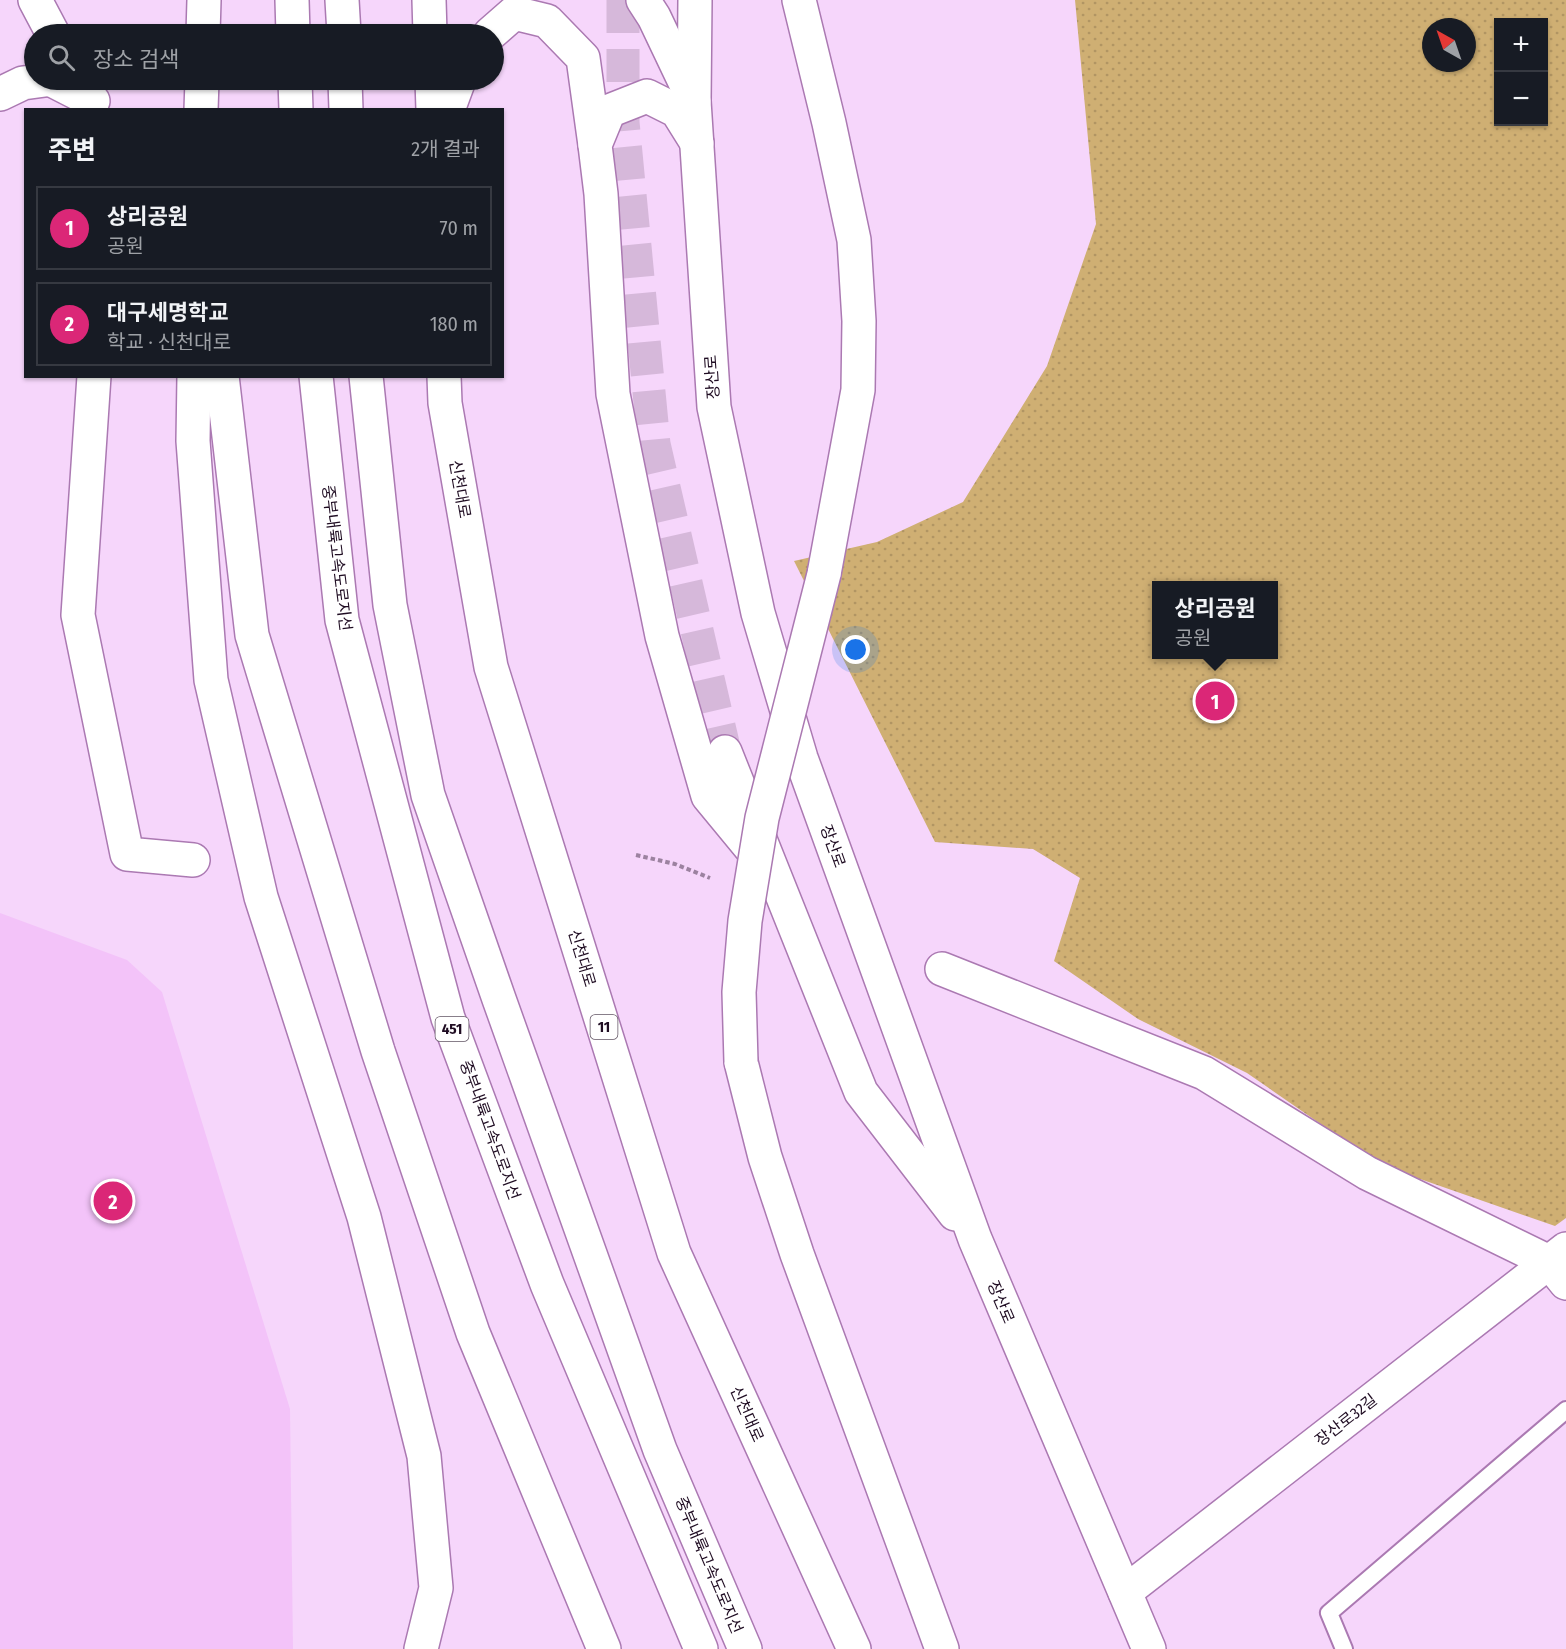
<!DOCTYPE html>
<html lang="ko">
<head>
<meta charset="utf-8">
<style>
	body { margin:0; font-family:"Fira Sans Condensed","Noto Sans KR",sans-serif; background:#20242c; color:#f1f3f6 }
	.controls { position:absolute; right:18px; top:18px; display:grid; overflow:hidden; border-radius:0px; box-shadow:0 2px 4px #0004 }
	.controls button { width:54px; height:54px; display:grid; place-items:center; padding:0; border:0; border-bottom:2px solid #363941; background:#171b24; color:#f1f3f6; font:30px sans-serif }
	.compass { position:absolute; left:1422px; top:18px; width:54px; height:54px; border-radius:50%; background:#171b24; box-shadow:0 2px 4px #0004; rotate:320deg }
	.you { position:absolute; left:856px; top:650px; width:21px; height:21px; margin:-15px; border:4px solid #fff; border-radius:50%; background:#1a73e8; box-shadow:0 0 0 9px #1a73e833 }
	.badge { display:grid; place-items:center; width:39px; height:39px; border-radius:50%; background:#db2777; color:#fff; font-size:20px; font-weight:700 }
	.pin { position:absolute; translate:-50% -50%; border:3px solid #fff; box-shadow:0 2px 6px #0006 }
	.popup { position:absolute; left:1152px; top:581px; width:126px; height:78px; box-sizing:border-box; display:grid; place-content:center; border-radius:0px; background:#171b24; filter:drop-shadow(0 2px 4px #0005); font-size:20px; white-space:nowrap; color:#9ea1a6 }
	.popup b { font-size:22px; color:#f1f3f6 }
	.popup::after { content:''; position:absolute; left:50%; top:100%; margin-left:-12px; border:12px solid transparent; border-top-color:#171b24 }
	.list { margin:0; padding:0; list-style:none }
	h2 { display:flex; justify-content:space-between; align-items:center; height:78px; margin:0; padding:0 24px; font-size:26px }
	h2 small { font-size:20px; font-weight:400; color:#9ea1a6 }
	.list li { display:grid; grid-template-columns:39px 1fr auto; gap:18px; align-items:center; box-sizing:border-box; height:84px; margin:0 12px 12px; padding:0 12px; border:2px solid #363941; border-radius:0px }
	.list b { display:block; font-size:22px; white-space:nowrap }
	.list p { margin:0; font-size:20px; white-space:nowrap; color:#9ea1a6 }
	.list em { font-size:20px; font-style:normal; color:#9ea1a6 }
	.icon { flex:none; width:33px; height:33px; fill:none; stroke:currentColor; stroke-width:2; stroke-linecap:round; stroke-linejoin:round }
	.map { position:relative; flex:none; width:1566px; height:1649px; overflow:hidden }
	.search { position:absolute; background:#171b24; box-shadow:0 2px 4px #0004; left:24px; top:24px; width:480px; height:66px; display:flex; align-items:center; gap:15px; box-sizing:border-box; padding:0 21px; border-radius:33px; color:#9ea1a6; font-size:22px }
	.panel { position:absolute; background:#171b24; box-shadow:0 2px 4px #0004; left:24px; top:108px; width:480px; height:270px; border-radius:0px }
	.map>svg:first-child { display:block }
	.built { fill:#f3c3f9 }
	.park { fill:url(#park-dots); fill-rule:evenodd }
	.lines { fill:none; stroke-linecap:round; stroke-linejoin:round }
	.secondary-tunnel { stroke:#d6b8da; stroke-width:33; stroke-dasharray:33 16; stroke-linecap:butt }
	.lane-casing { stroke:#ab79b2; stroke-width:20 }
	.street-casing { stroke:#ab79b2; stroke-width:36 }
	.secondary-casing { stroke:#ab79b2; stroke-width:36 }
	.highway-casing { stroke:#ab79b2; stroke-width:36 }
	.path { stroke:#9c82a0; stroke-width:4; stroke-dasharray:4.5 3; stroke-linecap:butt }
	.lane { stroke:#fff; stroke-width:16 }
	.street { stroke:#fff; stroke-width:33 }
	.secondary { stroke:#fff; stroke-width:33 }
	.highway { stroke:#fff; stroke-width:33 }
	.highway-bridge-casing { stroke:#ab79b2; stroke-width:36; stroke-linecap:butt }
	.highway-bridge { stroke:#fff; stroke-width:33 }
	.labels { text-anchor:middle; dominant-baseline:central; stroke-width:6; stroke-linejoin:round; paint-order:stroke }
	.shield { fill:#fff; stroke:#625564; stroke-width:1.5 }
	.shield-label { font-size:15px; font-weight:bold; fill:#1f0c22 }
	.street-label { font-size:16px; fill:#1f0c22; stroke:#fff }
</style>
</head>
<body>
<div class="map">
<svg width="1566" height="1649" viewBox="0 0 1566 1649">
	<defs>
		<pattern id="park-dots" width="8" height="8" patternUnits="userSpaceOnUse" patternTransform="scale(1.5)"><rect width="8" height="8" fill="#cfaf73"/><path d="M2 2h.1M6 6h.1" fill="none" stroke="#b19563" stroke-width="1.8" stroke-linecap="round"/></pattern>
	</defs>
	<rect width="100%" height="100%" fill="#f6d6fb"/>
	<polygon class="built" points="0,913 127,960 162,992 290,1409 293,1649 0,1649"/>
	<path class="park" d="M1075 0H1566V1218L1555 1226 1380 1165 1247 1073 1138 1019 1054 961 1080 878 1033 849 935 842 794 561 877 542 963 502 1047 366 1096 224ZM1498 22H1544V122H1498ZM1431 27H1467V63H1431ZM1156 586H1274V654H1156Z"/>
	<g class="lines">
		<polyline class="secondary-tunnel" points="623,0 623,122 654,444 725,752"/>
		<g class="lane-casing">
			<polyline id="lane" points="1344,1649 1329,1613 1566,1410"/>
		</g>
		<g class="street-casing">
			<g id="street">
				<polyline points="35,0 53,34"/>
				<polyline points="52,80 93,101"/>
				<polyline points="0,94 23,83 45,80"/>
				<polyline points="94,376 78,615 127,854 193,860"/>
				<polyline points="942,969 1204,1073 1367,1173 1549,1262 1566,1283"/>
			</g>
		</g>
		<g class="secondary-casing">
			<g id="secondary">
				<polyline points="695,0 694,101 714,407 758,613 801,758 975,1239 1149,1649"/>
				<polyline points="697,143 677,111 647,96 609,111 595,145 601,194 613,394 662,636 708,796 774,876"/>
				<polyline points="725,752 861,1092 955,1214"/>
				<polyline points="1125,1592 1566,1249"/>
			</g>
		</g>
		<g class="highway-casing">
			<g id="highway">
				<polyline points="292,0 293,34"/>
				<polyline points="342,0 344,34"/>
				<polyline points="429,0 430,34"/>
				<polyline points="643,0 654,17 694,101"/>
				<polyline points="799,0 829,123 854,240 859,321 858,390 824,574"/>
				<polyline points="203,34 204,0"/>
				<polyline points="490,34 514,13 547,21 583,58 595,145"/>
				<polyline points="295,80 296,110"/>
				<polyline points="345,80 346,110"/>
				<polyline points="432,80 433,110"/>
				<polyline points="201,110 202,80"/>
				<polyline points="448,110 459,80"/>
				<polyline points="194,376 193,441 211,680 261,897 364,1217 424,1456 436,1588 421,1649"/>
				<polyline points="222,376 252,635 378,1051 473,1333 604,1649"/>
				<polyline points="316,376 342,620 448,1018 547,1284 701,1649"/>
				<polyline points="366,376 390,605 428,795 499,999 660,1450 745,1649"/>
				<polyline points="444,376 445,403 491,667 674,1253 854,1649"/>
				<polyline points="741,1062 765,1157 797,1254 942,1649"/>
			</g>
		</g>
		<polyline class="path" points="636,855 675,864 710,878"/>
		<use href="#lane" class="lane"/>
		<use href="#street" class="street"/>
		<use href="#secondary" class="secondary"/>
		<use href="#highway" class="highway"/>
		<g class="highway-bridge-casing">
			<polyline id="highway-bridge" points="741,1062 739,992 745,921 762,818 824,574"/>
		</g>
		<use href="#highway-bridge" class="highway-bridge"/>
	</g>
	<g class="labels">
		<g class="shield">
			<rect x="590.5" y="1015" width="27" height="24" rx="4.5"/>
			<rect x="435.5" y="1017" width="33" height="24" rx="4.5"/>
		</g>
		<g class="shield-label">
			<text x="604" y="1027">11</text>
			<text x="452" y="1029">451</text>
		</g>
		<g class="street-label">
			<text transform="translate(712 377) rotate(-94)">장산로</text>
			<text transform="translate(460 489) rotate(80)">신천대로</text>
			<text transform="translate(337 558) rotate(83)">중부내륙고속도로지선</text>
			<text transform="translate(833 846) rotate(70)">장산로</text>
			<text transform="translate(582 958) rotate(73)">신천대로</text>
			<text transform="translate(490 1130) rotate(70)">중부내륙고속도로지선</text>
			<text transform="translate(1001 1302) rotate(67)">장산로</text>
			<text transform="translate(747 1414) rotate(66)">신천대로</text>
			<text transform="translate(1346 1420) rotate(-38)">장산로32길</text>
			<text transform="translate(709 1565) rotate(67)">중부내륙고속도로지선</text>
		</g>
	</g>
</svg>
<div class="controls">
<button>+</button>
<button>−</button>
</div>
<svg class="compass" viewBox="-18 -18 36 36"><path d="M0-13l5 13h-10z" fill="#e53935"/><path d="M0 13l5-13h-10z" fill="#9ea1a6"/></svg>
<div class="you"></div>
<div class="pin badge" style="left:1215px;top:701px">1</div>
<div class="popup"><b>상리공원</b>공원</div>
<div class="pin badge" style="left:113px;top:1201px">2</div>
<div class="search"><svg class="icon" aria-label="search" viewBox="0 0 24 24"><circle cx="10" cy="10" r="6"/><path d="M15 15l6 6"/></svg>장소 검색</div>
<section class="panel">
<h2>주변<small>2개 결과</small></h2>
<ul class="list">
<li><span class="badge">1</span><div><b>상리공원</b><p>공원</p></div><em>70 m</em></li>
<li><span class="badge">2</span><div><b>대구세명학교</b><p>학교 · 신천대로</p></div><em>180 m</em></li>
</ul>
</section>
</div>
</body>
</html>
